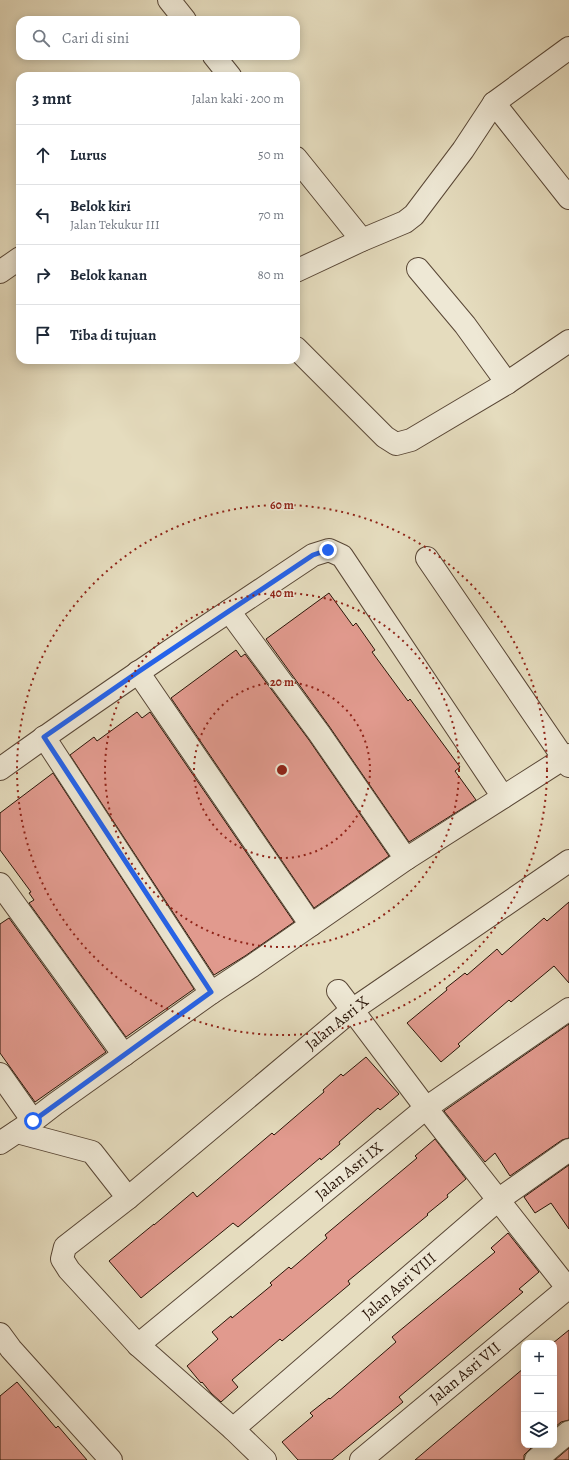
<!DOCTYPE html>
<html lang="id">
<head>
<meta charset="utf-8">
<style>
	body { margin:0; font-family:Alegreya,serif; background:#f6f6f7; color:#1f2937 }
	.controls { position:absolute; right:12px; bottom:12px; display:grid; overflow:hidden; border-radius:8px; box-shadow:0 2px 10px #0003 }
	.controls button { width:36px; height:36px; display:grid; place-items:center; padding:0; border:0; border-bottom:1px solid #e0e1e3; background:#fff; color:#1f2937; font:20px sans-serif }
	.stop { position:absolute; width:12px; height:12px; margin:-9px; border:3px solid #2563eb; border-radius:50%; background:#fff }
	.stop.end { background:#2563eb; border-color:#fff; box-shadow:0 1px 4px #0008 }
	.list { margin:0; padding:0; list-style:none }
	h2 { display:flex; justify-content:space-between; align-items:center; height:52px; margin:0; padding:0 16px; font-size:17px }
	h2 small { font-size:13px; font-weight:400; color:#747a83 }
	.list li { display:grid; grid-template-columns:26px 1fr auto; gap:12px; align-items:center; box-sizing:border-box; height:60px; padding:0 16px; border-top:1px solid #e0e1e3 }
	.list b { display:block; font-size:15px; white-space:nowrap }
	.list p { margin:0; font-size:13px; white-space:nowrap; color:#747a83 }
	.list em { font-size:13px; font-style:normal; color:#747a83 }
	.icon { flex:none; width:22px; height:22px; fill:none; stroke:currentColor; stroke-width:2; stroke-linecap:round; stroke-linejoin:round }
	.map { position:relative; flex:none; width:569px; height:1460px; overflow:hidden }
	.search { position:absolute; background:#fff; box-shadow:0 2px 10px #0003; left:16px; top:16px; width:284px; height:44px; display:flex; align-items:center; gap:10px; box-sizing:border-box; padding:0 14px; border-radius:12px; color:#747a83; font-size:15px }
	.panel { position:absolute; background:#fff; box-shadow:0 2px 10px #0003; left:16px; top:72px; width:284px; height:292px; border-radius:12px }
	.map>svg:first-child { display:block }
	.building { fill:#e19a8e; stroke:#2a1508 }
	.lines { fill:none; stroke-linecap:round; stroke-linejoin:round }
	.street-casing { stroke:#594736; stroke-width:24 }
	.street { stroke:#eee8d5; stroke-width:22 }
	.route { stroke:#2563eb; stroke-width:5 }
	.ring { fill:none; stroke:#8f2418; stroke-width:2; stroke-dasharray:2 4 }
	.labels { text-anchor:middle; dominant-baseline:central; stroke-width:3; stroke-linejoin:round; paint-order:stroke }
	.street-label { font-size:16px; fill:#2a1508; stroke:#eee8d5 }
	.centre { fill:#8f2418; stroke:#eee8d5; stroke-width:2 }
	.ring-label { font-size:12px; text-anchor:middle; font-weight:bold; fill:#8f2418; stroke:#eee8d5; stroke-width:3; stroke-linejoin:round; paint-order:stroke }
</style>
</head>
<body>
<div class="map">
<svg width="569" height="1460" viewBox="0 0 569 1460">
	<rect width="100%" height="100%" fill="#e5dcbe"/>
	<filter id="stains"><feTurbulence type="fractalNoise" baseFrequency=".005" numOctaves="4"/><feColorMatrix values="0 0 0 0 .2 0 0 0 0 .09 0 0 0 0 .02 0 0 0 .5 -.17"/></filter>
	<radialGradient id="worn" r=".72"><stop offset=".6" stop-color="#630" stop-opacity="0"/><stop offset="1" stop-color="#630" stop-opacity=".3"/></radialGradient>
	<g class="building">
		<polygon points="329,593 353,626 356,623 375,650 372,652 408,701 410,699 460,767 455,771 476,800 409,842 329,726 266,639"/>
		<polygon points="236,650 241,657 245,654 309,740 389,856 314,908 171,698"/>
		<polygon points="137,712 142,718 150,712 294,922 245,956 214,975 70,755 94,737 97,741"/>
		<polygon points="53,773 194,989 126,1037 29,903 34,900 29,893 31,892 0,850 0,813"/>
		<polygon points="569,902 569,983 554,966 511,1002 509,1000 458,1044 460,1046 441,1062 407,1023 447,990 446,988 465,973 467,975 497,949 502,955 544,918 547,921"/>
		<polygon points="9,918 106,1052 35,1102 0,1053 0,924"/>
		<polygon points="569,1024 569,1138 562,1140 510,1176 495,1153 485,1162 444,1111"/>
		<polygon points="366,1057 399,1094 380,1110 378,1108 339,1142 340,1144 321,1160 320,1158 238,1227 233,1223 141,1298 109,1261 154,1224 154,1225 193,1192 197,1197 272,1133 274,1135 324,1092 323,1090 341,1074 343,1076"/>
		<polygon points="435,1139 466,1179 447,1195 448,1197 427,1214 428,1215 348,1281 350,1284 282,1341 280,1339 232,1380 238,1387 221,1402 211,1393 202,1382 201,1383 187,1366 218,1339 212,1332 231,1316 232,1318 272,1285 270,1283 289,1267 291,1269 327,1238 325,1235 417,1158 415,1156"/>
		<polygon points="569,1165 569,1229 551,1203 535,1213 524,1197"/>
		<polygon points="508,1233 539,1272 519,1289 523,1292 399,1397 403,1402 332,1460 298,1460 282,1442 313,1416 310,1413 329,1398 330,1399 396,1342 392,1337 495,1252 491,1248"/>
		<polygon points="569,1330 569,1420 561,1422 554,1428 553,1343"/>
		<polygon points="524,1368 524,1445 534,1445 524,1455 524,1460 415,1460"/>
		<polygon points="17,1382 56,1428 58,1426 87,1460 0,1460 0,1396"/>
		<polygon points="569,1448 569,1460 555,1460"/>
	</g>
	<g class="lines">
		<g class="street-casing">
			<g id="street">
				<polyline points="169,0 185,20"/>
				<polyline points="214,56 230,76"/>
				<polyline points="494,103 569,198"/>
				<polyline points="296,158 362,240"/>
				<polyline points="418,269 465,325 507,383"/>
				<polyline points="296,271 362,240 405,222 414,215 463,150 494,103 569,48"/>
				<polyline points="0,272 20,258"/>
				<polyline points="296,348 385,437 396,444 411,440 507,383 569,341"/>
				<polyline points="427,558 569,766"/>
				<polyline points="229,611 319,733 406,859"/>
				<polyline points="138,672 311,925"/>
				<polyline points="44,737 211,993"/>
				<path d="M0 769C103 695 208 625 313 555L329 550 342 556 503 797"/>
				<polyline points="0,884 124,1055"/>
				<polyline points="338,991 426,1108 569,1290"/>
				<polyline points="0,1074 33,1121"/>
				<polyline points="17,1132 92,1152 128,1198 65,1247 62,1259 69,1270 138,1345 233,1429 265,1460"/>
				<polyline points="0,1143 33,1121 55,1104 211,993 252,966 406,859 569,755"/>
				<polyline points="128,1198 352,1010 569,861"/>
				<polyline points="0,1334 11,1349 111,1460"/>
				<polyline points="138,1345 426,1108 569,1009"/>
				<polyline points="233,1429 498,1200 569,1150"/>
				<polyline points="361,1460 569,1287"/>
				<polyline points="536,1460 569,1432"/>
			</g>
		</g>
		<use href="#street" class="street"/>
	</g>
	<g class="lines">
		<polyline class="route" points="33,1121 211,992 44,737 138,672 313,555 328,550"/>
	</g>
	<g class="ring">
		<circle cx="282" cy="770" r="88"/>
		<circle cx="282" cy="770" r="177"/>
		<circle cx="282" cy="770" r="265"/>
	</g>
	<g class="labels">
		<g class="street-label">
			<text transform="translate(337 1023) rotate(-39)">Jalan Asri X</text>
			<text transform="translate(349 1171) rotate(-39)">Jalan Asri IX</text>
			<text transform="translate(399 1286) rotate(-41)">Jalan Asri VIII</text>
			<text transform="translate(465 1373) rotate(-40)">Jalan Asri VII</text>
		</g>
	</g>
	<circle cx="282" cy="770" r="6" class="centre"/>
	<g class="ring-label">
		<text x="282" y="509">60 m</text>
		<text x="282" y="597">40 m</text>
		<text x="282" y="686">20 m</text>
	</g>
	<rect width="100%" height="100%" filter="url(#stains)"/>
	<rect width="100%" height="100%" fill="url(#worn)"/>
</svg>
<div class="controls">
<button>+</button>
<button>−</button>
<button><svg class="icon" aria-label="layers" viewBox="0 0 24 24"><path d="M12 4l9 5-9 5-9-5zM3 14l9 5 9-5"/></svg></button>
</div>
<div class="stop" style="left:33px;top:1121px"></div>
<div class="stop end" style="left:328px;top:550px"></div>
<div class="search"><svg class="icon" aria-label="search" viewBox="0 0 24 24"><circle cx="10" cy="10" r="6"/><path d="M15 15l6 6"/></svg>Cari di sini</div>
<section class="panel">
<h2>3 mnt<small>Jalan kaki · 200 m</small></h2>
<ul class="list">
<li><svg class="icon" aria-label="ahead" viewBox="0 0 24 24"><path d="M12 20V5M6 11l6-6 6 6"/></svg><div><b>Lurus</b></div><em>50 m</em></li>
<li><svg class="icon" aria-label="left" viewBox="0 0 24 24"><path d="M17 20v-9H6M10 6l-5 5 5 5"/></svg><div><b>Belok kiri</b><p>Jalan Tekukur III</p></div><em>70 m</em></li>
<li><svg class="icon" aria-label="right" viewBox="0 0 24 24"><path d="M7 20v-9h11M14 6l5 5-5 5"/></svg><div><b>Belok kanan</b></div><em>80 m</em></li>
<li><svg class="icon" aria-label="arrive" viewBox="0 0 24 24"><path d="M6 21V4h12l-3 4 3 4H6"/></svg><div><b>Tiba di tujuan</b></div></li>
</ul>
</section>
</div>
</body>
</html>
